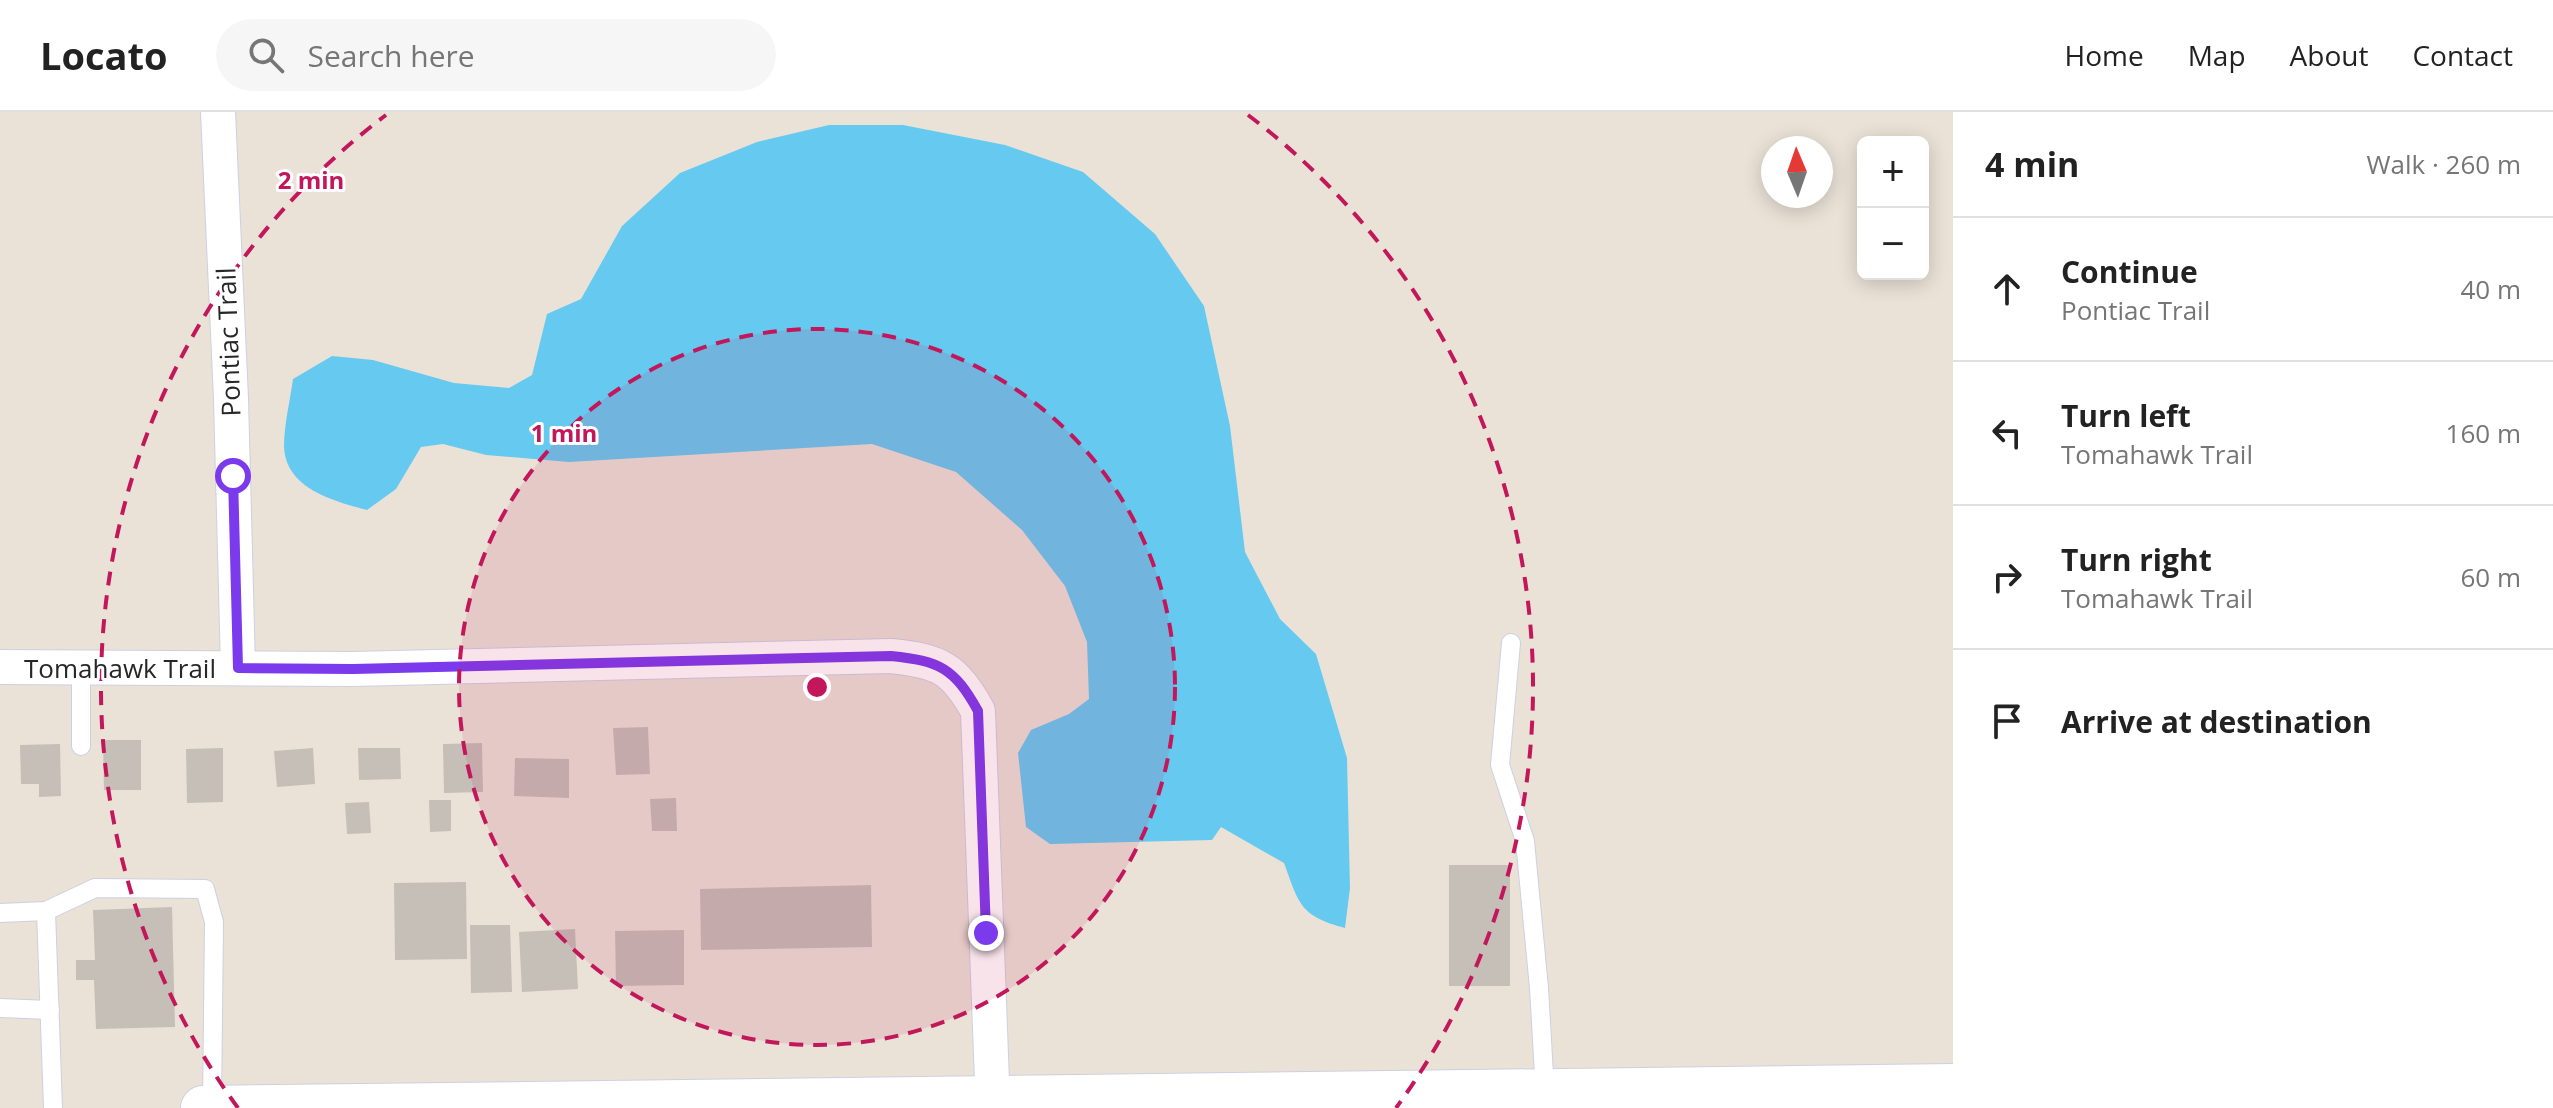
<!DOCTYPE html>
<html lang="en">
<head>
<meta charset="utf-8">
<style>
	body { margin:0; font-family:"Open Sans",sans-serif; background:#f6f6f6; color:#222 }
	.controls { position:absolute; right:24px; top:24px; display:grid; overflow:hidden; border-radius:12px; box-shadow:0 4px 20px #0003 }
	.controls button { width:72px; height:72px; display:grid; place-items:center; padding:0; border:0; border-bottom:2px solid #e0e0e0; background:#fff; color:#222; font:40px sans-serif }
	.compass { position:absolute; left:1761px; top:24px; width:72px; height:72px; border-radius:50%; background:#fff; box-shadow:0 4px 20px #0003; rotate:358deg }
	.stop { position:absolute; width:24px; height:24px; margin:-18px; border:6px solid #7c3aed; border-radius:50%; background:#fff }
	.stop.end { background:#7c3aed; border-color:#fff; box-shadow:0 2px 8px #0008 }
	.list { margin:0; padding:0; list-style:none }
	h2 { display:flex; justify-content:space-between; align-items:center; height:104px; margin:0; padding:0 32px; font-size:34px }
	h2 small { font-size:26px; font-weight:400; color:#767676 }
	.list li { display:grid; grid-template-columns:52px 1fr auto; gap:24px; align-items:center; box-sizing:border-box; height:144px; padding:0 32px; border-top:2px solid #e0e0e0 }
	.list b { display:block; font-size:30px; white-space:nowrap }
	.list p { margin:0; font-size:26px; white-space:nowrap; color:#767676 }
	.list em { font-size:26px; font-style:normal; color:#767676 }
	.icon { flex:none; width:44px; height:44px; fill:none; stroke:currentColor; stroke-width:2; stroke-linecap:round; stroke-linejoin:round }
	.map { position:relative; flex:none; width:1953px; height:996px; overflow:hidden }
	header { display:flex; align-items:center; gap:48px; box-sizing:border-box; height:112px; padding:0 40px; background:#fff; border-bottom:2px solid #e0e0e0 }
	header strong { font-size:38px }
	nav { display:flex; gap:44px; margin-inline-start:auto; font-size:28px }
	.search { width:560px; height:72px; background:#f6f6f6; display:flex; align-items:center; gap:20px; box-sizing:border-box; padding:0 28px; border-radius:44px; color:#767676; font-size:30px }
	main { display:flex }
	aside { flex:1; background:#fff }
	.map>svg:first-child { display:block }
	.water { fill:#66caf0 }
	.building { fill:#c5bfb7 }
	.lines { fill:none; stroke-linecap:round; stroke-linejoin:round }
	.lane-casing { stroke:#cdd0e1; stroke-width:20 }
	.street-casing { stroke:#cdd0e1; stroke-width:36 }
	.secondary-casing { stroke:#cdd0e1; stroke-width:46 }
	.lane { stroke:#fff; stroke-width:18 }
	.street { stroke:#fff; stroke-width:34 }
	.secondary { stroke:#fff; stroke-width:44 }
	.route { stroke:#7c3aed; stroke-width:10 }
	.ring { fill:none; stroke:#c2185b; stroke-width:4; stroke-dasharray:14 10 }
	.labels { text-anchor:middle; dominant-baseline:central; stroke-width:6; stroke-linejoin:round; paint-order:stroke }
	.street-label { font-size:26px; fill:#272727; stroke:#fff }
	.centre { fill:#c2185b; stroke:#fff; stroke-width:4 }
	.ring-label { font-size:24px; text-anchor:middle; font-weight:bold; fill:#c2185b; stroke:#fff; stroke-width:6; stroke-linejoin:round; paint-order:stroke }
</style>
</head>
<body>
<header>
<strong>Locato</strong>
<div class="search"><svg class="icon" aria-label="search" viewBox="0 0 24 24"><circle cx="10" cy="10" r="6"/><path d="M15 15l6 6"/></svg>Search here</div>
<nav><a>Home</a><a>Map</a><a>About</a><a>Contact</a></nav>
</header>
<main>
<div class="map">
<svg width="1953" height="996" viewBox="0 0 1953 996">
	<rect width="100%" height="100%" fill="#eae2d7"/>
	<path class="water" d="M829 13H903L1005 33 1083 60 1155 122 1204 194 1230 314 1245 440 1280 507 1316 542 1347 646 1350 776 1345 816C1300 804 1299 792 1284 751L1221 715 1212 728 1050 732 1026 715 1018 641 1031 618 1069 602 1089 587 1087 530 1065 474 1022 418 956 360 872 332 569 350 486 343 443 332 421 335 396 377 367 398C334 389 286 377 284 335 284 313 290 289 293 267L332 244 373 248 454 271 509 276 532 263 547 202 581 187 622 114 680 61 757 30Z"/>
	<g class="building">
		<polygon points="648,615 650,662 616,663 613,616"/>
		<polygon points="103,628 141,628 141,678 104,678"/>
		<polygon points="482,631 483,680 444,681 443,632"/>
		<polygon points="60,632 61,684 39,685 39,672 21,672 20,633"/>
		<polygon points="223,636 223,690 187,691 186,637"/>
		<polygon points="313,636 315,672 277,675 274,639"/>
		<polygon points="358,636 400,636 401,667 359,668"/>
		<polygon points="515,646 569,647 569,686 514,684"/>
		<polygon points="676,686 677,719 652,719 650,687"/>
		<polygon points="429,688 451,688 451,719 430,720"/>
		<polygon points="369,690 371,721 347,722 345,691"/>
		<rect x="1449" y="753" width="61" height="121"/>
		<polygon points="466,770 467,847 395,848 394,771"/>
		<polygon points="871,773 872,835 701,838 700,777"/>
		<polygon points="172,795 175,915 96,917 94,868 76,868 76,848 95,848 93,798"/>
		<polygon points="470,813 510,813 512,880 471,881"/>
		<polygon points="575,817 578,877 522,880 519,820"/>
		<polygon points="684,818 684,873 616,874 615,819"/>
	</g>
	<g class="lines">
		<g class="lane-casing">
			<g id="lane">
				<polyline points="1511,531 1500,653 1525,729 1539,876 1545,980"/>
				<polyline points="81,634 81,555"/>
				<polyline points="46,799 95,776 205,777 214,810 212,996"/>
				<polyline points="0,801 46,799 53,996"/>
				<polyline points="0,896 50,898"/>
			</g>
		</g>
		<g class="street-casing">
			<g id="street">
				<polyline points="218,0 231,287 238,556"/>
				<path d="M0 555 353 557 891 544C940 549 954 556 978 599L993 996"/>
			</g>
		</g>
		<g class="secondary-casing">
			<polyline id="secondary" points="203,996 1953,974"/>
		</g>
		<use href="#lane" class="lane"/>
		<use href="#street" class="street"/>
		<use href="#secondary" class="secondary"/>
	</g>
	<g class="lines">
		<path class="route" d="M233 364 238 556 353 557 891 544C940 549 954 556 978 599L986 821"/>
	</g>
	<circle cx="817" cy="575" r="358" fill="#c2185b" fill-opacity=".12"/>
	<g class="ring">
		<circle cx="817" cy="575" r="358"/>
		<path d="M238 996A716 716 0 0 1 386 3M1248 3A716 716 0 0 1 1396 996"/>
	</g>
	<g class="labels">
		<g class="street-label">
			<text transform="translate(228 230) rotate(-92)">Pontiac Trail</text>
			<text x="120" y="556">Tomahawk Trail</text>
		</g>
	</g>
	<circle cx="817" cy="575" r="12" class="centre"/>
	<g class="ring-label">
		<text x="311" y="77">2 min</text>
		<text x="564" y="330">1 min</text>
	</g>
</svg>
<div class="controls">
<button>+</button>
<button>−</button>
</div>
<svg class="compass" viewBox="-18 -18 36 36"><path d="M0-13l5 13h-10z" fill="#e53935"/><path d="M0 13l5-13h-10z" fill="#767676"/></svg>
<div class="stop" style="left:233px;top:364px"></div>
<div class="stop end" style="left:986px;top:821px"></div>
</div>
<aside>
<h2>4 min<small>Walk · 260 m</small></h2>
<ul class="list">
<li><svg class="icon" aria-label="ahead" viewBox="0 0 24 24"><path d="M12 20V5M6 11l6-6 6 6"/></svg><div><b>Continue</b><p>Pontiac Trail</p></div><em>40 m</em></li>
<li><svg class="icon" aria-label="left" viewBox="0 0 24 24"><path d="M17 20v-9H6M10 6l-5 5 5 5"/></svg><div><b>Turn left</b><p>Tomahawk Trail</p></div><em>160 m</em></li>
<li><svg class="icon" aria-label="right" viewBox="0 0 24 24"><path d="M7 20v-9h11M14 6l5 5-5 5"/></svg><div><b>Turn right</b><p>Tomahawk Trail</p></div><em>60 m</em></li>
<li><svg class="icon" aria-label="arrive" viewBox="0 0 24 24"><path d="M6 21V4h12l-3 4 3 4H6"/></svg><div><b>Arrive at destination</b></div></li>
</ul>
</aside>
</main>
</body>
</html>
